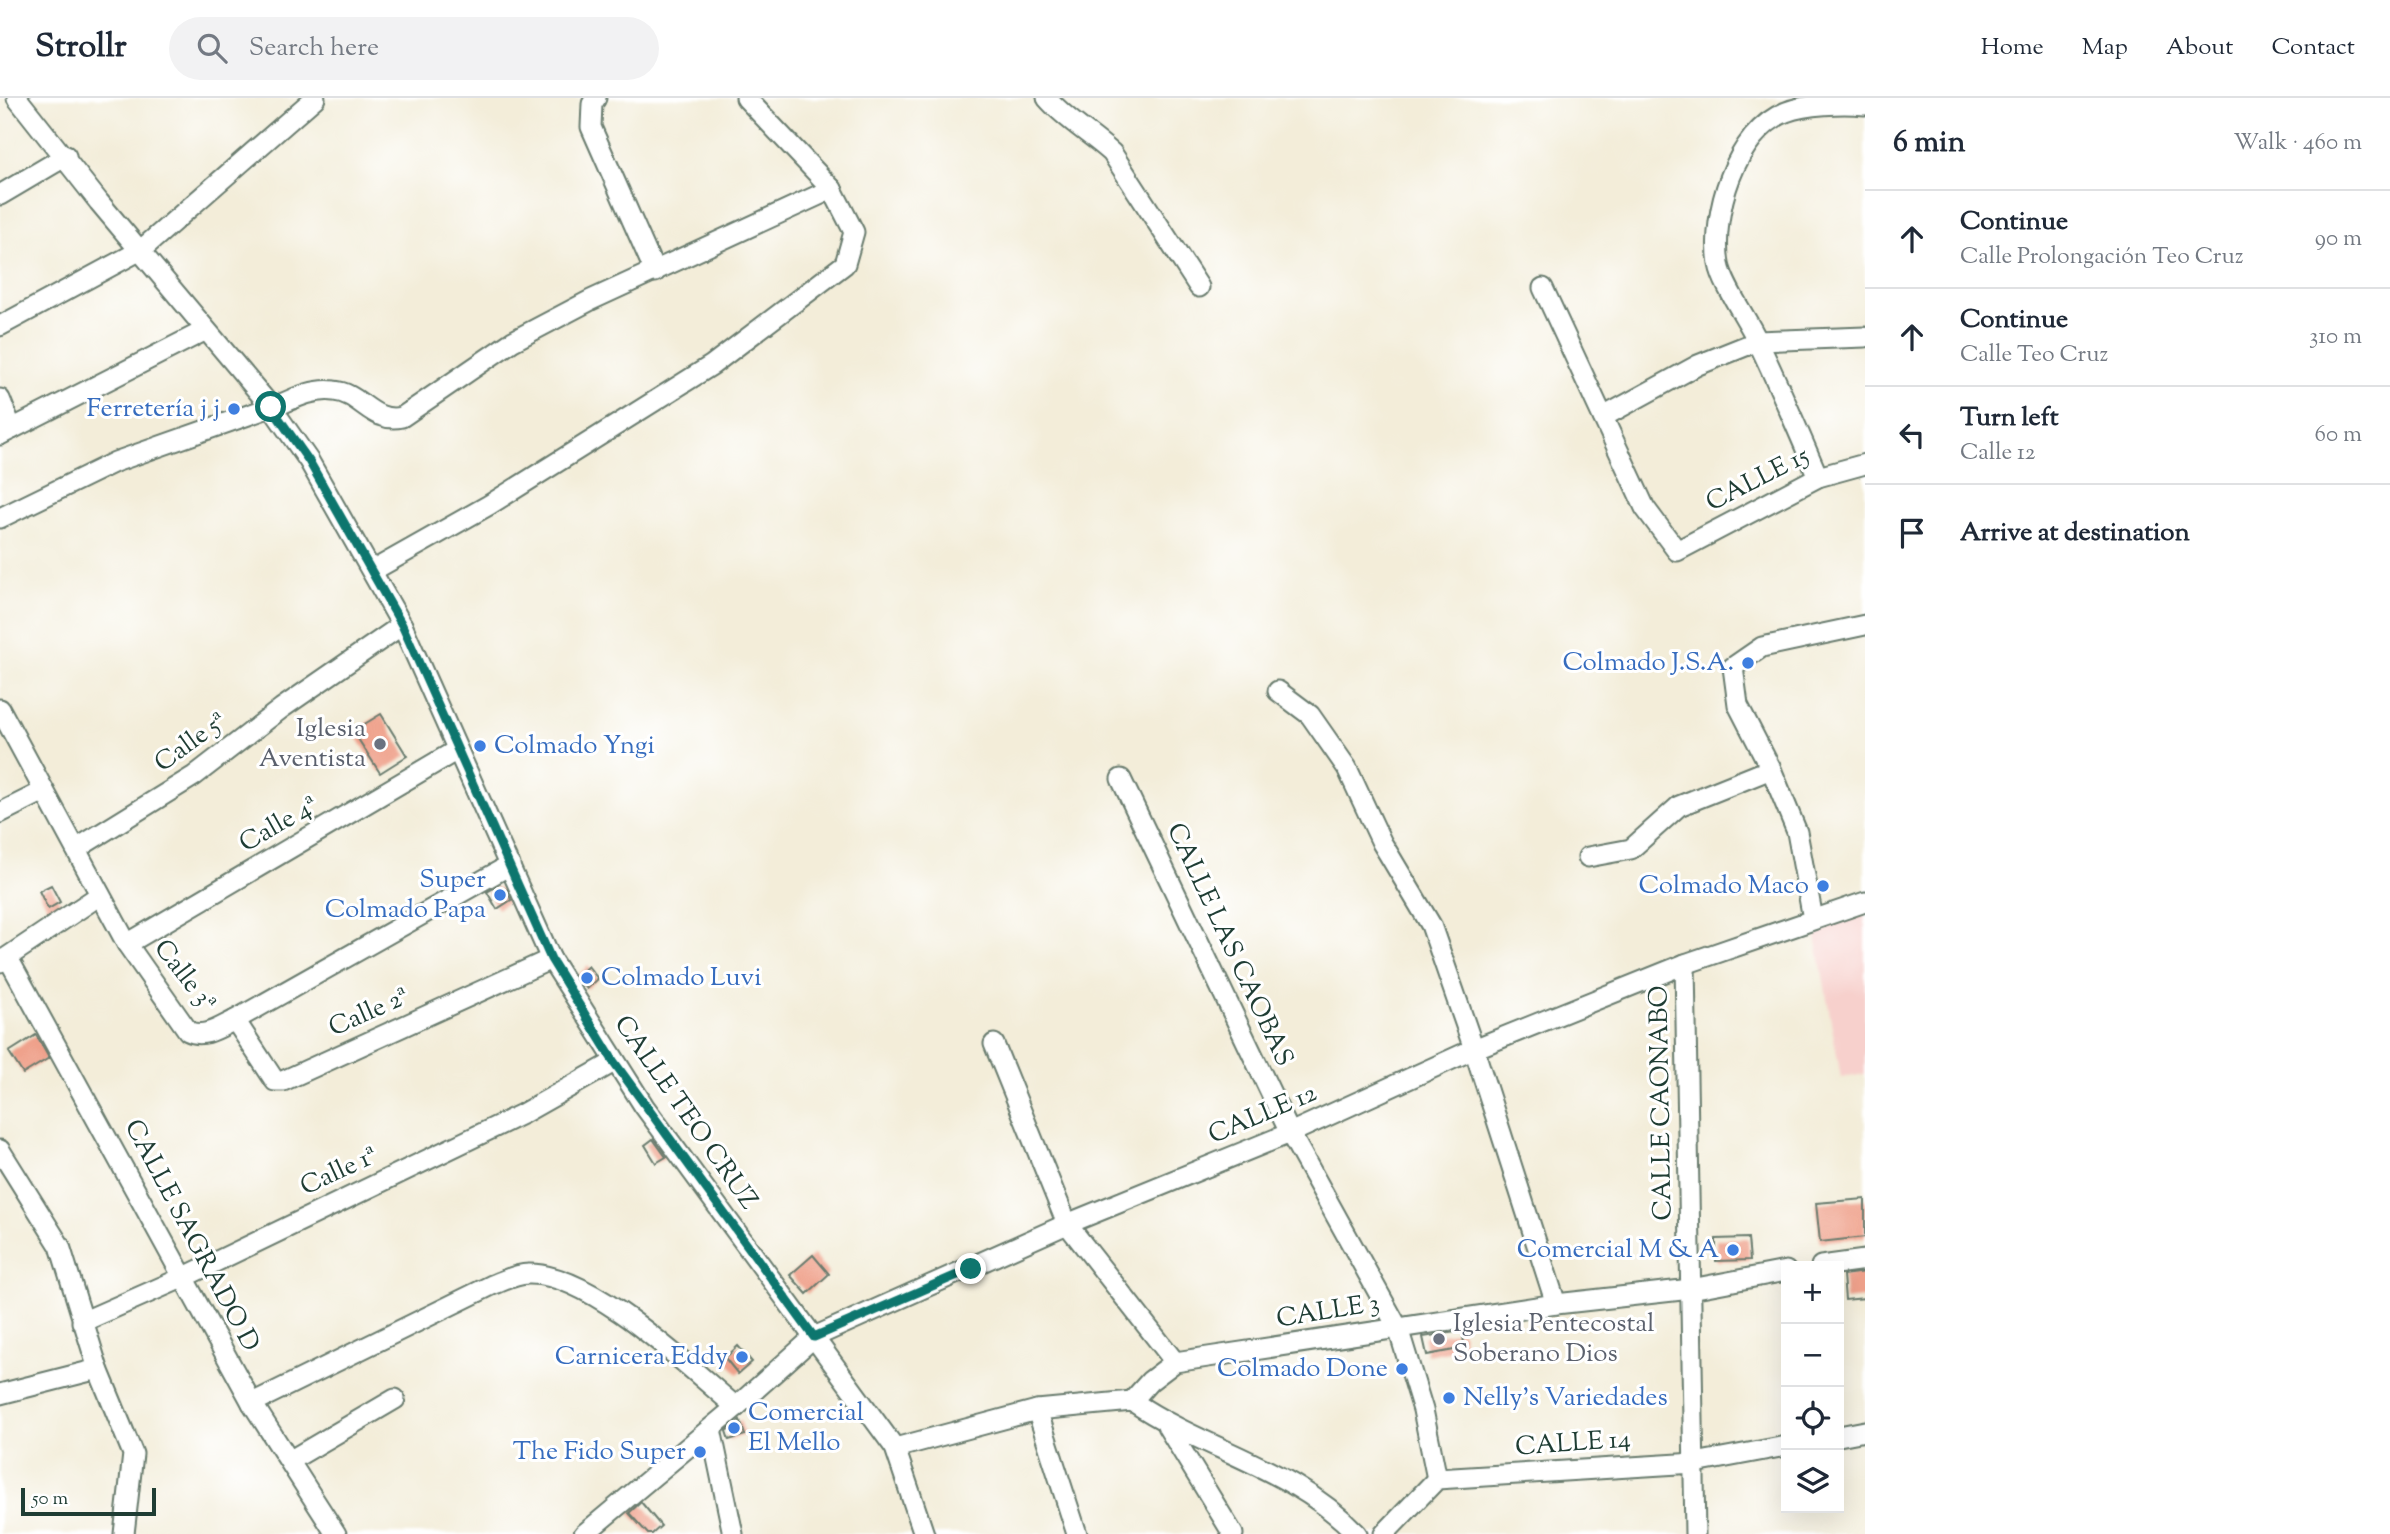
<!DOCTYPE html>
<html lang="en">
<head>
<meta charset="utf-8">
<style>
	body { margin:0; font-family:"Sorts Mill Goudy",serif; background:#f2f2f3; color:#1f2937 }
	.controls { position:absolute; right:21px; bottom:21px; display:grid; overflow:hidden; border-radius:0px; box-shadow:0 7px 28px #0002 }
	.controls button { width:63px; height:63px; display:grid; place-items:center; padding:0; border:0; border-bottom:2px solid #e0e1e3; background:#fff; color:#1f2937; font:35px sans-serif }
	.scale { position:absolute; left:21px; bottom:18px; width:135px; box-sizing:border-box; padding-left:7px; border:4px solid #1f3d34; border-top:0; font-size:19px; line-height:24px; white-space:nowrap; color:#1f3d34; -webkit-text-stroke:5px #fff; paint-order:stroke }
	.stop { position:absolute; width:21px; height:21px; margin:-16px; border:5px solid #0f766e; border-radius:50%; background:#fff }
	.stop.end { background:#0f766e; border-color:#fff; box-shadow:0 2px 7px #0008 }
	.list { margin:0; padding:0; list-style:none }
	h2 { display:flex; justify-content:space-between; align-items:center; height:91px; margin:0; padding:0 28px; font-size:30px }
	h2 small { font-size:23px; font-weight:400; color:#747a83 }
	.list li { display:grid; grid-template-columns:46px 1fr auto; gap:21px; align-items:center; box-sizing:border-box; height:98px; padding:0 28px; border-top:2px solid #e0e1e3 }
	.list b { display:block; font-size:26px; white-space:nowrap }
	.list p { margin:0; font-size:23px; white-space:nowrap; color:#747a83 }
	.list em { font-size:23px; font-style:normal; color:#747a83 }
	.icon { flex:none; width:38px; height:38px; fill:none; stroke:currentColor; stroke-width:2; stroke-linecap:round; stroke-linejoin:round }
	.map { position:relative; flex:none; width:1865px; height:1436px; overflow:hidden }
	header { display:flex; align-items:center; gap:42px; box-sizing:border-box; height:98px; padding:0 35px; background:#fff; border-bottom:2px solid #e0e1e3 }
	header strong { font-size:33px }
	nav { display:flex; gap:38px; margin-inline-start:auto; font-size:24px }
	.search { width:490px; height:63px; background:#f2f2f3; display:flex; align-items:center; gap:18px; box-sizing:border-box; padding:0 24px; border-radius:38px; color:#747a83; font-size:26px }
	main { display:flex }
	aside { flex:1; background:#fff }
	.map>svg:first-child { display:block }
	.built { fill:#f7d0cc }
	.building { fill:#efa18b }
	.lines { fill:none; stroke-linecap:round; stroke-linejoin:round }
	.street-casing { stroke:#697b6e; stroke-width:23 }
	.street { stroke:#fff; stroke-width:19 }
	.route { stroke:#0f766e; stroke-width:9 }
	.shop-dot { fill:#3f7fe0; stroke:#fff; stroke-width:2.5 }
	.worship-dot { fill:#6b7280; stroke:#fff; stroke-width:2.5 }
	.labels { text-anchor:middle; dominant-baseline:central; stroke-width:6; stroke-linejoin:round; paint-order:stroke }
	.shop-label { font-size:26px; fill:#366cbe; stroke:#fff; text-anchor:end }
	.street-label { font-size:26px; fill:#1f3d34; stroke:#fff }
	.worship-label { font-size:26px; fill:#5b616d; stroke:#fff; text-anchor:end }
</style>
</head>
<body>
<header>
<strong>Strollr</strong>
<div class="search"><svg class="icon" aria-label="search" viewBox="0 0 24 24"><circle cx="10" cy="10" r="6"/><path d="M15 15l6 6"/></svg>Search here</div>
<nav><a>Home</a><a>Map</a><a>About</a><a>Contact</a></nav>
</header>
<main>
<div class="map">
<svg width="1865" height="1436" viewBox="0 0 1865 1436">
	<rect width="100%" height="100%" fill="#fff"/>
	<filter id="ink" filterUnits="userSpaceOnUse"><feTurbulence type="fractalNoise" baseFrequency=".0143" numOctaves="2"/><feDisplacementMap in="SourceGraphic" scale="14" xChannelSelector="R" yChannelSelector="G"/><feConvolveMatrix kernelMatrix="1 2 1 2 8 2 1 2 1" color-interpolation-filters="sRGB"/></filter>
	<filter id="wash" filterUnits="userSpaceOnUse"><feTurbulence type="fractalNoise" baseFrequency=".00686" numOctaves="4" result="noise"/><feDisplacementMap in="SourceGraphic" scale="28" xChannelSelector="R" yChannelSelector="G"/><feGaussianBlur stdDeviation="1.57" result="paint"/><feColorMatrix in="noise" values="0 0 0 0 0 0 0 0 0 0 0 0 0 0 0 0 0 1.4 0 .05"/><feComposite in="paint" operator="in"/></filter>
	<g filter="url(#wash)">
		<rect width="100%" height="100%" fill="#f3edd9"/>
		<polygon class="built" points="1865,812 1865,976 1841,980 1813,821"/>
		<g id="blocks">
			<g class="building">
				<polygon points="381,616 407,658 380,675 353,633"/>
				<polygon points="51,787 60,804 48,811 39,793"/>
				<polygon points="496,789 507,792 511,802 497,811 487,794"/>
				<polygon points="588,868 598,881 587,891 577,878"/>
				<polygon points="36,937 49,960 23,976 9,954"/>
				<polygon points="653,1041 666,1059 656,1065 645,1047"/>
				<polygon points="1865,1101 1865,1139 1820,1144 1816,1105"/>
				<polygon points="1748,1140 1750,1162 1716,1163 1716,1141"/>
				<polygon points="813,1157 829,1176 807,1196 790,1177"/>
				<polygon points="1865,1174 1865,1200 1845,1202 1843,1177"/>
				<polygon points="1462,1233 1465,1250 1427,1257 1423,1239"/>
				<polygon points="738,1248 752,1264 738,1276 725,1260"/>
				<polygon points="740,1322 745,1337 729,1342 726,1333"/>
				<polygon points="641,1404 661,1428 652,1436 648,1436 629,1415"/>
			</g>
		</g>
	</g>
	<g filter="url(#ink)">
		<use href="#blocks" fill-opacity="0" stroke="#697b6e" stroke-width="2"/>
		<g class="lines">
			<g class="street-casing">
				<g id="street">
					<polyline points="17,0 99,104 272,310 309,363 402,527 551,861 644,1008 895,1350 924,1436"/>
					<polyline points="596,0 592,6 591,29 655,174"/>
					<path d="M1047 0C1066 22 1090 35 1112 55L1199 189"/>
					<polyline points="0,97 66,58"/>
					<polyline points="1543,190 1645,410 1677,453 1818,379 1865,366"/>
					<polyline points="0,228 141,152 315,0"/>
					<polyline points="0,301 12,331"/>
					<path d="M272 310C291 302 312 290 334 293 361 295 372 326 402 319L513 243 591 202 832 91"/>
					<polyline points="1603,319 1698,267 1758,243 1865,239"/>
					<polyline points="0,337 206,232"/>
					<path d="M1818 379C1798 333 1779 287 1757 242 1747 220 1723 188 1719 166 1711 117 1735 34 1786 14 1805 6 1844 5 1865 7"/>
					<polyline points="0,420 115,364 271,309"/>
					<polyline points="372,473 489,407 712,267 845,166 854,134 832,91 746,0"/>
					<polyline points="1278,593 1310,617 1347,670 1382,745 1431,827 1474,951 1556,1206"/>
					<path d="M0 611 127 846 188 933C205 941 220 929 235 922L510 767"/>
					<polyline points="1121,681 1290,1035 1398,1230 1423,1312 1437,1381"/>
					<polyline points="0,715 44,693"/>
					<polyline points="76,751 194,678 282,610 402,527"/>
					<polyline points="1588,759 1631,751 1679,708 1771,671"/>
					<polyline points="1813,821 1797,734 1771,671 1738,607 1733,569 1762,549 1865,527"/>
					<polyline points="127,846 457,652"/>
					<polyline points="8,860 252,1305 336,1436"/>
					<polyline points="0,864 100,797"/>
					<polyline points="1685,866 1695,1436"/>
					<polyline points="235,922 275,983 283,983 551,861"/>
					<polyline points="994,946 1067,1126 1175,1264"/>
					<polyline points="0,1052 60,1148 98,1271 133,1356 124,1436"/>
					<polyline points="1821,1168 1865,1162"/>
					<polyline points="82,1224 182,1180 522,1016 614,964"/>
					<polyline points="0,1296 98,1271"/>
					<path d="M1132 1303C1207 1354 1292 1368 1357 1436"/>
					<path d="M252 1305 492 1187C503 1183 516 1176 528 1176 591 1174 688 1269 736 1309"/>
					<polyline points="1037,1312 1077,1436"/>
					<polyline points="1167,1328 1233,1436"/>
					<polyline points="711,1331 733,1436"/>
					<polyline points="1839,1338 1865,1333"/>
					<polyline points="895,1350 1037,1312 1132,1303 1150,1283 1175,1264 1556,1206 1691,1191 1786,1173"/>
					<polyline points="291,1362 395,1301"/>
					<polyline points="584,1436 736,1309 814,1239 1067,1126 1290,1035 1474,951 1685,866 1865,804"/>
					<polyline points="1384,1436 1437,1381 1695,1365 1786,1348"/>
				</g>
			</g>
			<use href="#street" class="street"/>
		</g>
	</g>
	<g class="lines" filter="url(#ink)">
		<polyline class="route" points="271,309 309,363 402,527 551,861 614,964 814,1239 971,1171"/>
	</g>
	<g class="shop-dot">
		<circle cx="234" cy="311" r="7"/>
		<circle cx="1748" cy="565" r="7"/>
		<circle cx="480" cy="648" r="7"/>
		<circle cx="1823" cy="788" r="7"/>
		<circle cx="500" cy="797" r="7"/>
		<circle cx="587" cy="880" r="7"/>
		<circle cx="1733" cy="1152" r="7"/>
		<circle cx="742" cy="1259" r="7"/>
		<circle cx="1402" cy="1271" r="7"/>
		<circle cx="1449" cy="1300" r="7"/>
		<circle cx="734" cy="1330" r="7"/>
		<circle cx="700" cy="1354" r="7"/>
	</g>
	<g class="worship-dot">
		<circle cx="380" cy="646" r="7"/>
		<circle cx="1439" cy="1241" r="7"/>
	</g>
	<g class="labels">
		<g class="shop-label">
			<text x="220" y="311">Ferretería j j</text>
			<text x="1734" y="565">Colmado J.S.A.</text>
			<text x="494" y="648" text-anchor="start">Colmado Yngi</text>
			<text x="486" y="782">Super<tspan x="486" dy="30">Colmado Papa</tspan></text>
			<text x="1809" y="788">Colmado Maco</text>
			<text x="601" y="880" text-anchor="start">Colmado Luvi</text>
			<text x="1719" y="1152">Comercial M &amp; A</text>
			<text x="728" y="1259">Carnicera Eddy</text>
			<text x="1388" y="1271">Colmado Done</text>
			<text x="1463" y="1300" text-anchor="start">Nelly's Variedades</text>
			<text x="748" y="1315" text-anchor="start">Comercial<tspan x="748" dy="30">El Mello</tspan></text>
			<text x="686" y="1354">The Fido Super</text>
		</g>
		<g class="street-label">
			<text transform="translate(1758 382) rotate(-27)">CALLE 15</text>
			<text transform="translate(191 645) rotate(-36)">Calle 5ª</text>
			<text transform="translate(279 727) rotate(-30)">Calle 4ª</text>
			<text transform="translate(1229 847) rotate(65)">CALLE LAS CAOBAS</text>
			<text transform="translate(184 878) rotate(52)">Calle 3ª</text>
			<text transform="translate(369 915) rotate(-24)">Calle 2ª</text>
			<text transform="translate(1662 1005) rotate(-91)">CALLE CAONABO</text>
			<text transform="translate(685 1015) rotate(55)">CALLE TEO CRUZ</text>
			<text transform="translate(1263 1017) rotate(-23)">CALLE 12</text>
			<text transform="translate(339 1074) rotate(-25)">Calle 1ª</text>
			<text transform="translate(191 1138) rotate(62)">CALLE SAGRADO D</text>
			<text transform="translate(1328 1214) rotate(-9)">CALLE 3</text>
			<text transform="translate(1573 1346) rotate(-4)">CALLE 14</text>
		</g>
		<g class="worship-label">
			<text x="366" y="631">Iglesia<tspan x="366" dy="30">Aventista</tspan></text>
			<text x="1453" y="1226" text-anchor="start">Iglesia Pentecostal<tspan x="1453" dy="30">Soberano Dios</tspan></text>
		</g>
	</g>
</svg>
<div class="controls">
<button>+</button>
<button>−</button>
<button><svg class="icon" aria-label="locate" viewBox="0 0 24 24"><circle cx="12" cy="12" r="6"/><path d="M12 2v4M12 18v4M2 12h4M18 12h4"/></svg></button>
<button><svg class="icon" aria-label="layers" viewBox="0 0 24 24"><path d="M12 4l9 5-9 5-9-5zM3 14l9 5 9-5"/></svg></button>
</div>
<div class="scale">50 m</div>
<div class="stop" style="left:271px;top:309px"></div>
<div class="stop end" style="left:971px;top:1171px"></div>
</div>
<aside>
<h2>6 min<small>Walk · 460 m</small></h2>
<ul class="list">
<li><svg class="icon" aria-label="ahead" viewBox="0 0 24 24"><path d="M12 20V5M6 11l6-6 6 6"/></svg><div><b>Continue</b><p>Calle Prolongación Teo Cruz</p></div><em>90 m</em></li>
<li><svg class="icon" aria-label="ahead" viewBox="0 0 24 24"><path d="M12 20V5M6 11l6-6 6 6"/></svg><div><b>Continue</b><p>Calle Teo Cruz</p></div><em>310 m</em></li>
<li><svg class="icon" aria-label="left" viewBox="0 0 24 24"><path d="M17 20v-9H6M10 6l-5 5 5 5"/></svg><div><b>Turn left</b><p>Calle 12</p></div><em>60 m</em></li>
<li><svg class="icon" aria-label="arrive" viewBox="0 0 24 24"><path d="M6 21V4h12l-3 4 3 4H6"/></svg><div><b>Arrive at destination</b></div></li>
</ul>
</aside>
</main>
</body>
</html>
